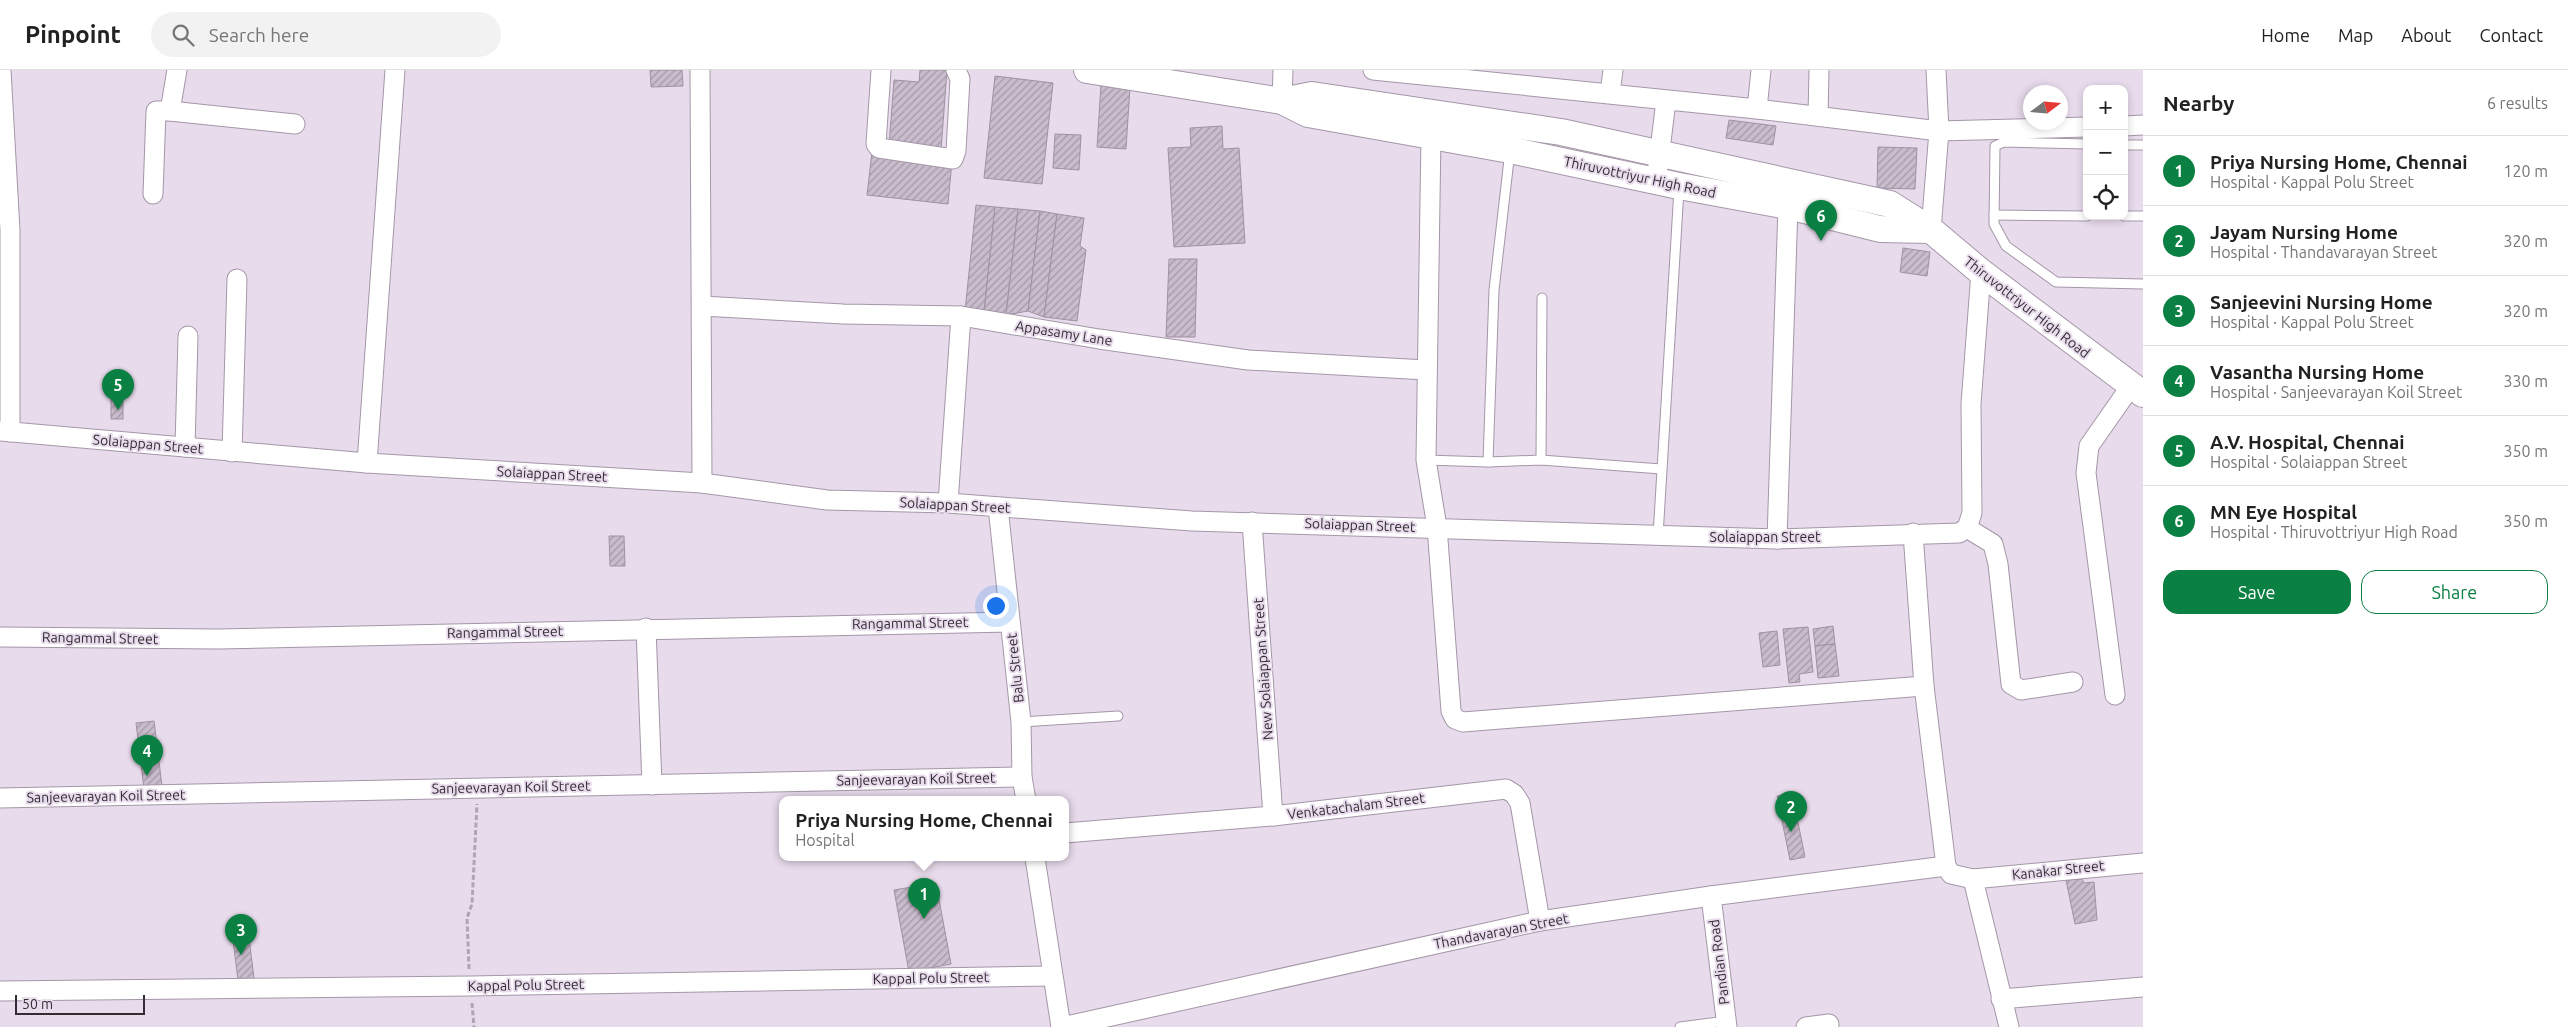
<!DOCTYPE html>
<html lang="en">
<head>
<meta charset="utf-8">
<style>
	body { margin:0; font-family:Ubuntu,sans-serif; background:#f2f2f2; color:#222 }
	.controls { position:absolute; right:15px; top:15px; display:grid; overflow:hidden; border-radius:10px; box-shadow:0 2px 8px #0003 }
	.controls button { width:45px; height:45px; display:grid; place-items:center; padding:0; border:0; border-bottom:1px solid #e0e0e0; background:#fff; color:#222; font:25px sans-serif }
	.compass { position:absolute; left:2023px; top:15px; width:45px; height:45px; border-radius:50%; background:#fff; box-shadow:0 2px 8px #0003; rotate:74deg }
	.scale { position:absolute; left:15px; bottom:12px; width:130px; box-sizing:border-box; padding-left:5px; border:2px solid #322d33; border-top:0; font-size:14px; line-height:18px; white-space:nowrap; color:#322d33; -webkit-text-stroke:4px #e8dbec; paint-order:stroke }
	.you { position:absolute; left:995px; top:535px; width:18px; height:18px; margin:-12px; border:4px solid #fff; border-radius:50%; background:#1a73e8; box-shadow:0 0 0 8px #1a73e833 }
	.badge { display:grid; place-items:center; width:32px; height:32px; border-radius:50%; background:#0b8043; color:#fff; font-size:16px; font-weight:700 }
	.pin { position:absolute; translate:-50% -41px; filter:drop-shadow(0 1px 2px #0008) }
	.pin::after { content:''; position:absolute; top:26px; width:18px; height:15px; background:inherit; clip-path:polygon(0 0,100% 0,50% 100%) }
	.popup { position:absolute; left:779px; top:726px; width:290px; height:65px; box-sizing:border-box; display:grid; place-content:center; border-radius:10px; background:#fff; filter:drop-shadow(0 1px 4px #0005); font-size:16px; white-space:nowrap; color:#767676 }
	.popup b { font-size:19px; color:#222 }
	.popup::after { content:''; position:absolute; left:50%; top:100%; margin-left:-10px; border:10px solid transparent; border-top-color:#fff }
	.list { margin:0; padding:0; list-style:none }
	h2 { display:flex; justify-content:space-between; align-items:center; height:65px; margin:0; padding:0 20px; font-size:21px }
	h2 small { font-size:16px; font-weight:400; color:#767676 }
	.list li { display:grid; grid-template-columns:32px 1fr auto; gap:15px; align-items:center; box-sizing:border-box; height:70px; padding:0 20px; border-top:1px solid #e0e0e0 }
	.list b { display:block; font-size:19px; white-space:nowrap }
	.list p { margin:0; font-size:16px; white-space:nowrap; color:#767676 }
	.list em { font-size:16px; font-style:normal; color:#767676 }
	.actions { display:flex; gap:10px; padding:15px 20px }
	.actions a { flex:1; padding:11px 0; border:1px solid #0b8043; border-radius:15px; text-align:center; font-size:18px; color:#0b8043 }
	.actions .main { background:#0b8043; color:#fff }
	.icon { flex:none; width:28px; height:28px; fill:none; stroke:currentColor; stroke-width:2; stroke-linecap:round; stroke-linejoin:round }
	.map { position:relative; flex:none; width:2143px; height:957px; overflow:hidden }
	header { display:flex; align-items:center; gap:30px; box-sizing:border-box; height:70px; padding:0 25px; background:#fff; border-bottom:1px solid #e0e0e0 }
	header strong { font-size:24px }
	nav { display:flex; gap:28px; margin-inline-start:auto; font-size:18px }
	.search { width:350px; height:45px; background:#f2f2f2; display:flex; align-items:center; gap:12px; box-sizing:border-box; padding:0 18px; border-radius:28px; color:#767676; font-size:19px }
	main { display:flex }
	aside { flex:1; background:#fff }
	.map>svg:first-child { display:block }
	.building { fill:url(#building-hatch); stroke:#9f92a2 }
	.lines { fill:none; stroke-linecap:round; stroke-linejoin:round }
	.service-casing { stroke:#a497a7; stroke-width:11 }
	.minor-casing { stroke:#a497a7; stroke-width:21 }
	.secondary-casing { stroke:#a497a7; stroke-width:28 }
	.path { stroke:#afa4b2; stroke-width:3; stroke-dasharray:5 2.5; stroke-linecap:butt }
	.service { stroke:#fff; stroke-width:9 }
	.minor { stroke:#fff; stroke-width:19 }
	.secondary { stroke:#fff; stroke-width:26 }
	.labels { text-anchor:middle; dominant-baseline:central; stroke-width:4; stroke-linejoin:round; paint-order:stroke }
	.street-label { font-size:14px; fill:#322d33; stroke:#e8dbec }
</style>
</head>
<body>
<header>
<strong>Pinpoint</strong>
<div class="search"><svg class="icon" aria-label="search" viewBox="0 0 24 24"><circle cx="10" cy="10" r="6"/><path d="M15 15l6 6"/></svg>Search here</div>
<nav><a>Home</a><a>Map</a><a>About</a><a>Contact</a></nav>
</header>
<main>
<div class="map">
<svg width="2143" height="957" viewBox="0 0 2143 957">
	<defs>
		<pattern id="building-hatch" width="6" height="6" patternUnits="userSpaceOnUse" patternTransform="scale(1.25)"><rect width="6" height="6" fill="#c9bccc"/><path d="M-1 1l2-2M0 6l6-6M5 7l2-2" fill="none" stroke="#a499a6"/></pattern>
	</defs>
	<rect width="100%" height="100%" fill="#e8dbec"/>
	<g class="building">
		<polygon points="650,0 682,0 683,16 651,17"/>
		<polygon points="920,0 947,0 941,80 889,76 894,10 919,12"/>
		<polygon points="995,6 1053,13 1042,114 984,108"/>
		<polygon points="1101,15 1130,17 1126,79 1097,77"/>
		<polygon points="1729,50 1776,56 1773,75 1726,68"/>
		<polygon points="1222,56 1223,79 1239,78 1245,173 1174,177 1168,78 1191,77 1190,58"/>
		<polygon points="1055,64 1081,65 1079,100 1053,98"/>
		<polygon points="1878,77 1917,78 1915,119 1877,118"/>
		<polygon points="872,82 952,91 948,134 867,125"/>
		<polygon points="976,135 995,137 984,243 965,241"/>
		<polygon points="995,137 1018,139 1006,245 984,243"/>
		<polygon points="1018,139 1040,141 1028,241 1006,245"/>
		<polygon points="1040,141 1057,144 1044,247 1028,241"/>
		<polygon points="1057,144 1084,148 1080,176 1086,180 1077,251 1044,247"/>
		<polygon points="1903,178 1930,182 1927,206 1900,202"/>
		<polygon points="1169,189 1197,189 1195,267 1166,267"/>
		<rect x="111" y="316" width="12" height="33"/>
		<polygon points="609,466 624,466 625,496 610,496"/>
		<polygon points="1833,556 1835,574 1815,576 1813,559"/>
		<polygon points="1808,557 1813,602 1799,604 1800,612 1789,613 1783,559"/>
		<polygon points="1777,561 1780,595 1763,597 1759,563"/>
		<polygon points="1835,574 1839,606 1818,608 1815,576"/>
		<polygon points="154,651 162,716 144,719 136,653"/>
		<polygon points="1792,723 1805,787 1790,790 1777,726"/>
		<polygon points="2082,809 2084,813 2094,812 2097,850 2075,854 2066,810"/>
		<polygon points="936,813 951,894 909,902 894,820"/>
		<polygon points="249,868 255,916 239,918 233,870"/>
	</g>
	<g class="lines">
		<g class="service-casing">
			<g id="service">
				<polyline points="2087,74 2004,72 1995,76 1994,154 2006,176 2056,212 2143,214"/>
				<polyline points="2124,75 2143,75"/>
				<polyline points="1994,145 2087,146"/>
				<polyline points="2124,146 2143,146"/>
				<polyline points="1426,390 1488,392 1541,390 1661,399"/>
				<polyline points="1541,390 1542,228"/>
				<polyline points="1488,392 1494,220 1510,81"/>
				<polyline points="1658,466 1679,119"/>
				<polyline points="1021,652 1118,646"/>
				<polyline points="1680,957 1726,951"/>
			</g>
		</g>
		<g class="minor-casing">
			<g id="minor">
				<polyline points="1,0 10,160 10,362"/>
				<polyline points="700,0 702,413"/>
				<polyline points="881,0 876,74 879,78 953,89 956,81 960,9 956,0"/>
				<polyline points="1373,0 1757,39 1939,61 2087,57"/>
				<polyline points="1610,23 1613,0"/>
				<polyline points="1282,31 1283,0"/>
				<polyline points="1757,39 1761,0"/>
				<polyline points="170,41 295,54"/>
				<polyline points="1818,46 1819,0"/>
				<polyline points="2124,56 2143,55"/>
				<polyline points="1431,66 1426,390 1437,457 1451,641 1455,649 1463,652 1924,616"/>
				<polyline points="1656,112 1666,31"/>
				<polyline points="153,124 156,41 170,41 177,0"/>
				<polyline points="1931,160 1939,61 1936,0"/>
				<polyline points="702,236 843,244 961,246 1099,269 1248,290 1426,300"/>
				<polyline points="0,361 367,393 702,413 827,430 948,433 1192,451 1777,469 1959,463 1967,458 1972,443 1971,334 1981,202"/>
				<polyline points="185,377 188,266"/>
				<polyline points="232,382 237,209"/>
				<polyline points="367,393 395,0"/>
				<polyline points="948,433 961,246"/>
				<polyline points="998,437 1021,652 1022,707 1026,730"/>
				<polyline points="1252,452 1273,746"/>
				<polyline points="1967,458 1993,474 1998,494 2011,614 2021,620 2073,612"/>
				<polyline points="1913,463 1924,616 1946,796 1951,804 1973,809 2143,793"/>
				<polyline points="1777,469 1788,136"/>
				<polyline points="646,558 652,715"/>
				<polyline points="0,567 218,569 1010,552"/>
				<polyline points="2115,625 2086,403 2089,376 2131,316"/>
				<polyline points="0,728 1022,707"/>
				<polyline points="1065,763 1273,746 1506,719 1514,724 1520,733 1540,851"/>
				<polyline points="1035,788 1061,957"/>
				<polyline points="1973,809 2009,957"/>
				<polyline points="1711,826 1727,957"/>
				<polyline points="0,921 471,916 1052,906"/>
				<polyline points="2001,929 2143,917"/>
				<polyline points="1062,957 1540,851 1711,826 1946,796"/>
				<polyline points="1806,957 1829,954"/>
			</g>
		</g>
		<g class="secondary-casing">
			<g id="secondary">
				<polyline points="1087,0 1282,31 1308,44 1510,80 1679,116 1788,136 1880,159 1930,160"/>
				<polyline points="1282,31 1312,25 1561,62 1890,134 1931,160 1981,202 2143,324"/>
			</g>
		</g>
		<g class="path">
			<polyline points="469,899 467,848 472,834 477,734"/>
			<polyline points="472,933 474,957"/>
		</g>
		<use href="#service" class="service"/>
		<use href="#minor" class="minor"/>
		<use href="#secondary" class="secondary"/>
	</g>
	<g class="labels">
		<g class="street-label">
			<text transform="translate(1640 107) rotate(12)">Thiruvottriyur High Road</text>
			<text transform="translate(2027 237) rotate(38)">Thiruvottriyur High Road</text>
			<text transform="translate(1064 263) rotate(9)">Appasamy Lane</text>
			<text transform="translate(148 374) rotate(5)">Solaiappan Street</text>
			<text transform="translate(552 404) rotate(3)">Solaiappan Street</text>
			<text transform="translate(955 435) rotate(3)">Solaiappan Street</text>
			<text transform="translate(1360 455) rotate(2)">Solaiappan Street</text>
			<text x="1765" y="467">Solaiappan Street</text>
			<text transform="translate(910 553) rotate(-1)">Rangammal Street</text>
			<text transform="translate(505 562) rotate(-1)">Rangammal Street</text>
			<text transform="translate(100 568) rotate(1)">Rangammal Street</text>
			<text transform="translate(1015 598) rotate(-96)">Balu Street</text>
			<text transform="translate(1263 599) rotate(-94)">New Solaiappan Street</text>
			<text transform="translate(916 709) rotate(-1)">Sanjeevarayan Koil Street</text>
			<text transform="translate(511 717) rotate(-1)">Sanjeevarayan Koil Street</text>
			<text transform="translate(106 726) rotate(-1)">Sanjeevarayan Koil Street</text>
			<text transform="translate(1356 736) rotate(-7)">Venkatachalam Street</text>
			<text transform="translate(2058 800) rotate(-6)">Kanakar Street</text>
			<text transform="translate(1501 861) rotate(-11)">Thandavarayan Street</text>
			<text transform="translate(1719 892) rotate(-97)">Pandian Road</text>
			<text transform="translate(931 908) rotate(-1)">Kappal Polu Street</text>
			<text transform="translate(526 915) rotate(-1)">Kappal Polu Street</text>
		</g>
	</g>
</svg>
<div class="controls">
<button>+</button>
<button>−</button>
<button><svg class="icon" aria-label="locate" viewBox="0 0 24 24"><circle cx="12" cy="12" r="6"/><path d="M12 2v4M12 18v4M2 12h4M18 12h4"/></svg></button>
</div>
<svg class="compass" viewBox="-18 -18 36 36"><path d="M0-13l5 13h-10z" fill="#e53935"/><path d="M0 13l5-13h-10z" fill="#767676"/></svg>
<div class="scale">50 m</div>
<div class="you"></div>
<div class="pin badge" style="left:924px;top:849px">1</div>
<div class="popup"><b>Priya Nursing Home, Chennai</b>Hospital</div>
<div class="pin badge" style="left:1791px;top:762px">2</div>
<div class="pin badge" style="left:241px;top:885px">3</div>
<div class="pin badge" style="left:147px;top:706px">4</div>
<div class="pin badge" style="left:118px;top:340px">5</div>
<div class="pin badge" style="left:1821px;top:171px">6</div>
</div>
<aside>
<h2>Nearby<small>6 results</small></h2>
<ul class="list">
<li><span class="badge">1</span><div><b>Priya Nursing Home, Chennai</b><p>Hospital · Kappal Polu Street</p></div><em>120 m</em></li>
<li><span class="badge">2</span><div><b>Jayam Nursing Home</b><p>Hospital · Thandavarayan Street</p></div><em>320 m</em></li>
<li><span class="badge">3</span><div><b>Sanjeevini Nursing Home</b><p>Hospital · Kappal Polu Street</p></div><em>320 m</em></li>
<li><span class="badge">4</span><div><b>Vasantha Nursing Home</b><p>Hospital · Sanjeevarayan Koil Street</p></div><em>330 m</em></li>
<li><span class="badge">5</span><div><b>A.V. Hospital, Chennai</b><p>Hospital · Solaiappan Street</p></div><em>350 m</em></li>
<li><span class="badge">6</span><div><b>MN Eye Hospital</b><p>Hospital · Thiruvottriyur High Road</p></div><em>350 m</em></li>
</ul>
<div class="actions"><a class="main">Save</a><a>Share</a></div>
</aside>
</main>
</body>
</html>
